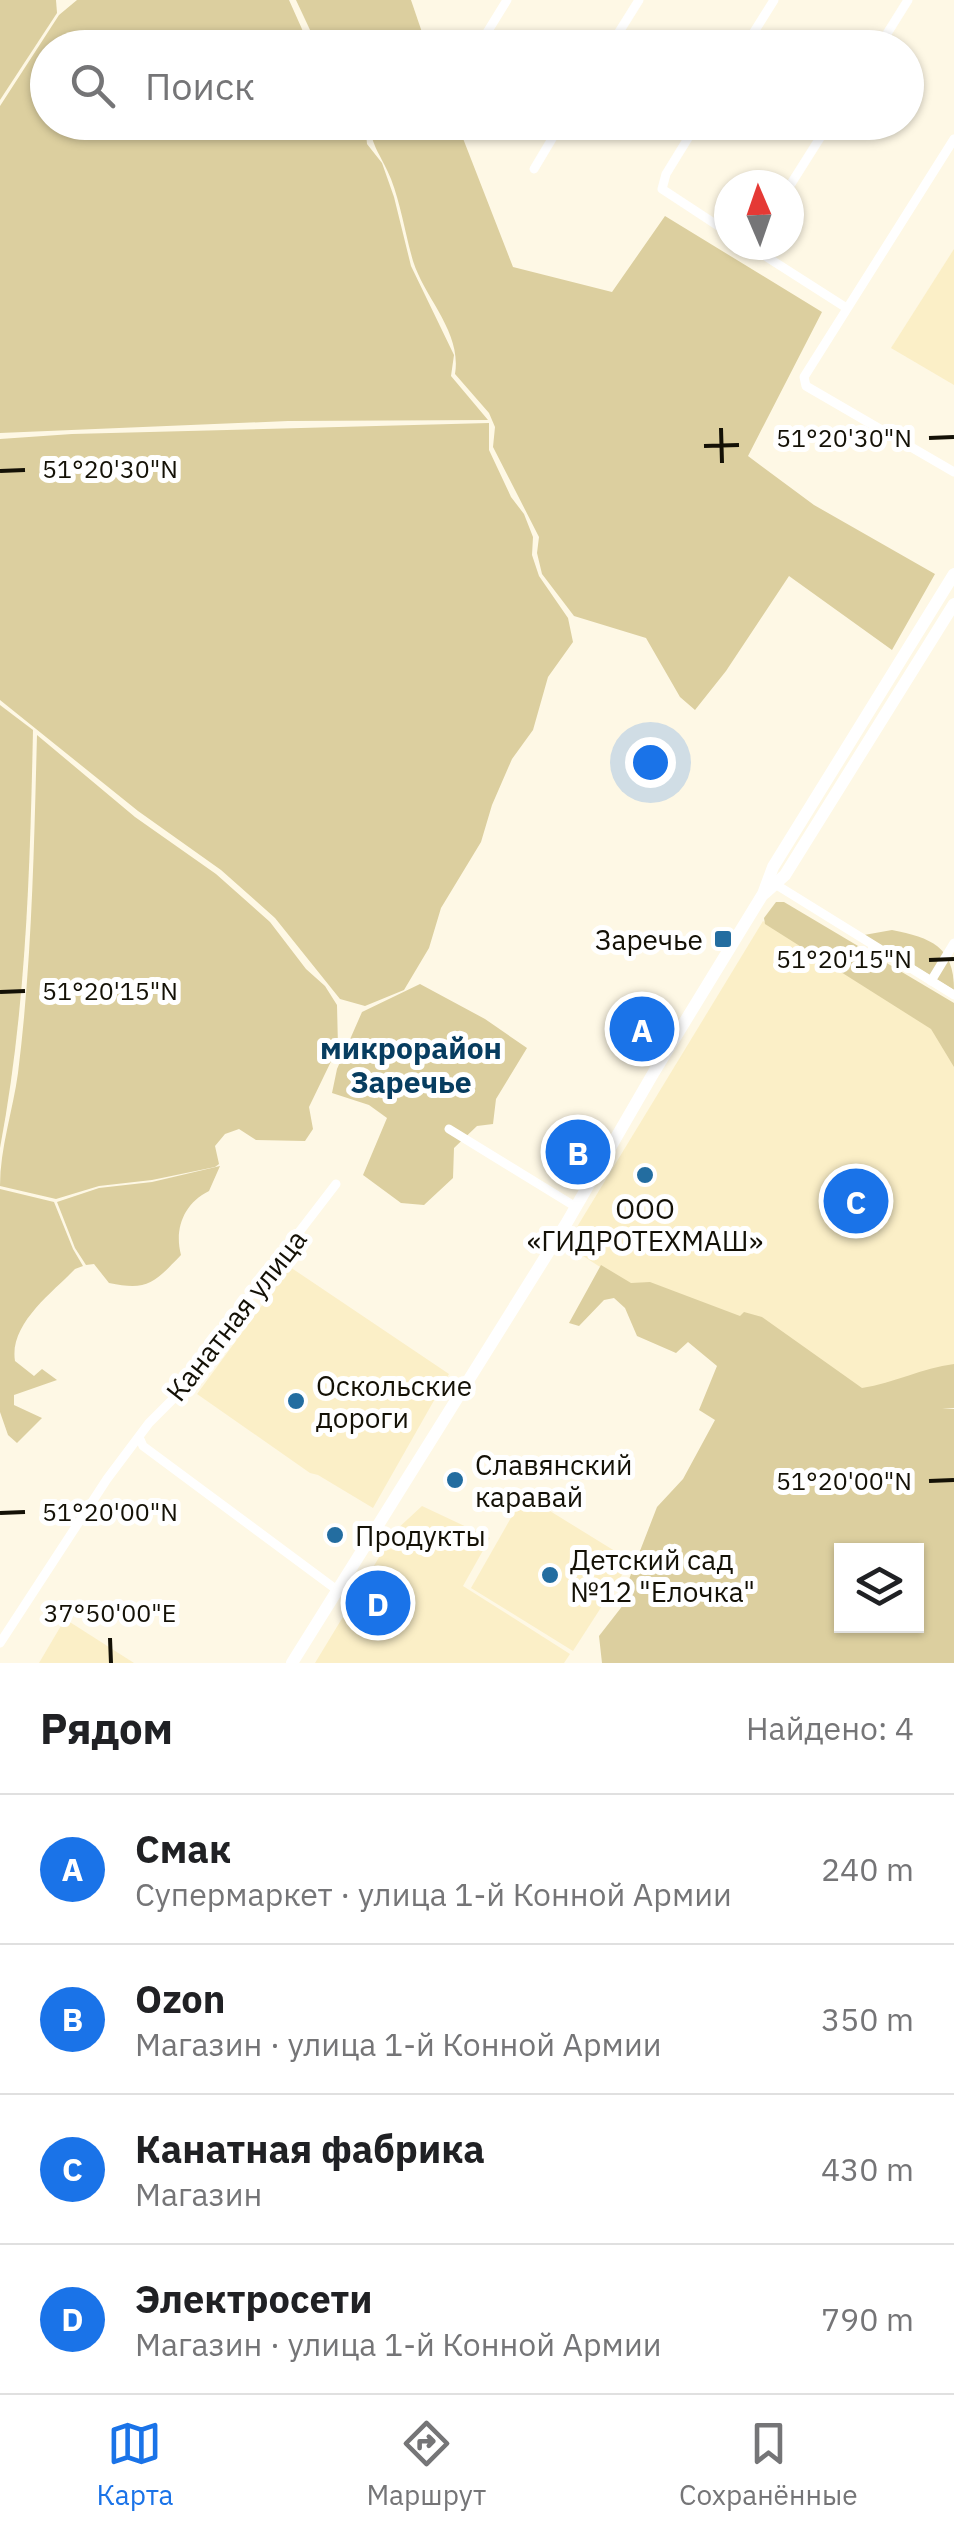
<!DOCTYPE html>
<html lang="ru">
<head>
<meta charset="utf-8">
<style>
	body { margin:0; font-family:"IBM Plex Sans",sans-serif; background:#f2f2f2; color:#202124 }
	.controls { position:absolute; right:30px; bottom:30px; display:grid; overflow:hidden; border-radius:0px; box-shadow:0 2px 8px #0004 }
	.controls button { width:90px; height:90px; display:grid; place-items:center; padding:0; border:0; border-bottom:2px solid #e0e0e0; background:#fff; color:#202124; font:50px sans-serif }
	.compass { position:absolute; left:714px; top:170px; width:90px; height:90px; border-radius:50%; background:#fff; box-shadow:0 2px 8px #0004; rotate:358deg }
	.you { position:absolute; left:650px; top:762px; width:35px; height:35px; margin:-25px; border:8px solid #fff; border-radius:50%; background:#1a73e8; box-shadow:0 0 0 15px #1a73e833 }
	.badge { display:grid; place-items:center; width:65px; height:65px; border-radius:50%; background:#1a73e8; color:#fff; font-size:32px; font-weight:700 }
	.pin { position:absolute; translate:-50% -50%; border:5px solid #fff; box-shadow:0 2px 10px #0006 }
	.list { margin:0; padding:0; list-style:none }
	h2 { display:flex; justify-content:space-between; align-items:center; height:130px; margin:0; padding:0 40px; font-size:42px }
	h2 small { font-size:32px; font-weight:400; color:#757577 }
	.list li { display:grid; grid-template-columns:65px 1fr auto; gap:30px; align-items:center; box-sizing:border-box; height:150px; padding:0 40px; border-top:2px solid #e0e0e0 }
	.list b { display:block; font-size:38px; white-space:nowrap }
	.list p { margin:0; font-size:32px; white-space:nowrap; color:#757577 }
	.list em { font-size:32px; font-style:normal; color:#757577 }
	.icon { flex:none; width:55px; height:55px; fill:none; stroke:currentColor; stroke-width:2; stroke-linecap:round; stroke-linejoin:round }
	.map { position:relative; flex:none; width:954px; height:1663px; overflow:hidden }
	.search { position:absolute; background:#fff; box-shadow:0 2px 8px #0004; left:30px; right:30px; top:30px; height:110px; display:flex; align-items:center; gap:25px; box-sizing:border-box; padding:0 35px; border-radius:55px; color:#757577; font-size:38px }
	.sheet { height:730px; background:#fff }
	nav { display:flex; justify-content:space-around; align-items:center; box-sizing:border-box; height:140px; border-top:2px solid #e0e0e0; background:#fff; font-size:28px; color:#757577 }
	nav a { display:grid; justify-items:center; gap:5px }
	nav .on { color:#1a73e8 }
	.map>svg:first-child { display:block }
	.built { fill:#fbefc7 }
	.green { fill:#dccf9f; fill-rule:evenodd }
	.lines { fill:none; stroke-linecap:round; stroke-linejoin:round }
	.street { stroke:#fff; stroke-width:9 }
	.secondary { stroke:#fff; stroke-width:12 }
	.ticks { fill:none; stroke:#141106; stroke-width:4 }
	.poi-dot { fill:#236da0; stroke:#fff; stroke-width:4 }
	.labels { text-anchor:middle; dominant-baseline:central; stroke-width:10; stroke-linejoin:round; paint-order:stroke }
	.poi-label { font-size:28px; fill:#141106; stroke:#fff; text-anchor:start }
	.street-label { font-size:28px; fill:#141106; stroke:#fff }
	.neighbourhood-label { font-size:30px; font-weight:bold; fill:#073d60; stroke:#fff }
	.ticks-label { font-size:25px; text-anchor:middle; fill:#141106; stroke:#fff; stroke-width:10; stroke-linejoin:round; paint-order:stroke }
</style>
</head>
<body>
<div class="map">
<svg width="954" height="1663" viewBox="0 0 954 1663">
	<rect width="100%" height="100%" fill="#fef8e5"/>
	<g class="built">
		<polygon points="954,249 954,385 891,348"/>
		<polygon points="763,921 937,1030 954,1059 954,1369 861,1392 628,1285 566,1245"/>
		<polygon points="290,1267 449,1374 373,1508 318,1475 310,1473 197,1394"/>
		<polygon points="524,1495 631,1561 573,1651 471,1588"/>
		<polygon points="422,1506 490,1538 463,1586 570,1654 564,1663 315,1663 395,1531"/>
		<polygon points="65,1619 134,1663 39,1663"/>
	</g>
	<g class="green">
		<polygon points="0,0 56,0 57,13 0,100"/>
		<polygon points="77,0 289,0 310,47 48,48 48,122 365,123 367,144 382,163 394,197 411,266 454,355 451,376 488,420 288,421 0,433 0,106 59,15"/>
		<polygon points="296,0 411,0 427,47 318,47"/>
		<path d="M370 123H457L513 267 612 292 665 216 822 312 748 456 814 505 935 574 892 650 789 576 726 671 695 710 680 697 646 638 574 616 542 574 537 553 539 537 493 447 495 427 489 413 455 374C462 332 425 299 413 261 405 233 401 205 391 179 383 158 370 145 370 123Z"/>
		<polygon points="489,423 489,450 511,497 524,514 533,537 532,555 539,576 568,618 573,642 548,677 533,730 512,759 492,805 481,842 441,908 429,948 404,990 365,1006 340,999 275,918 221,870 138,811 0,700 0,439 72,434"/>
		<path d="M0 705 33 730C30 871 26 1010 0 1148Z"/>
		<path d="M37 735 135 817 216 874 270 922 306 969 325 986 337 1005 338 1047 309 1107 313 1129 305 1141 256 1140 239 1129 225 1134 215 1146 219 1164 215 1167 152 1180 99 1186 56 1199 0 1186C0 1148 13 1110 18 1073 32 961 34 848 37 735Z"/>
		<polygon points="776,902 784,902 954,1003 954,1067 931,1029 765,924 764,918"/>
		<path d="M892 930C931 938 954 946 954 990L864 935Z"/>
		<polygon points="420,984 485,1019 527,1048 496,1099 493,1124 477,1126 454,1148 453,1178 424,1205 401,1203 363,1175 387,1118 369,1105 332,1093 337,1069 362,1012"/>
		<path d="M220 1166 209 1191C184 1203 174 1229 181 1255 154 1283 148 1291 109 1283L94 1264 86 1265 75 1248 57 1202 99 1188 152 1182Z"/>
		<path d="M0 1189 54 1202 73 1249 83 1266 75 1269C52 1293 9 1324 15 1361L34 1376 42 1369 57 1380 14 1395V1405L42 1418 17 1443 8 1435 0 1412Z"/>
		<path d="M601 1265 631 1283 650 1282 740 1316 744 1312 762 1317 862 1388C894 1383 922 1368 954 1364V1408L942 1409H954V1663H602L599 1636 627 1600 626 1587 657 1507 683 1479 715 1420 699 1410 717 1366 688 1342 676 1353 637 1336 625 1308 614 1298 604 1300 579 1326 569 1323ZM842 1550H916V1626H842Z"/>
	</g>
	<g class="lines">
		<g class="street">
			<polyline points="483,39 507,0"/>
			<polyline points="609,48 639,0"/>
			<polyline points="744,48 774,0"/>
			<polyline points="878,48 908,0"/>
			<polyline points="698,122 666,174 662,189 729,233"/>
			<polyline points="954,139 804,377 806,386 954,472"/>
			<polyline points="534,169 562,122"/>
			<polyline points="789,187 830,122"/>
			<polyline points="748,245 845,307"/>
			<polyline points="775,884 954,995"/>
			<polyline points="931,981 954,943"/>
			<polyline points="449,1129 576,1207"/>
			<polyline points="139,1437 143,1446 337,1590"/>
			<polyline points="0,1643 107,1479 149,1423 199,1373 250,1296 336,1184"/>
		</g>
		<g class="secondary">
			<polyline points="765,893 785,875 954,604"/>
			<polyline points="292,1663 566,1224 654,1072 763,894 773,867 954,574"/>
		</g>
	</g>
	<path class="ticks" d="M721 428 722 463M929 438 954 437M704 446 739 445M0 471 25 470M929 960 954 959M0 992 25 991M929 1481 954 1480M0 1513 25 1512M110 1638 111 1663"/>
	<g class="poi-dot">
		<rect x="713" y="929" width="20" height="20" rx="5"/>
		<circle cx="645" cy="1175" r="10"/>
		<circle cx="296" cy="1401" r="10"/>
		<circle cx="455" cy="1480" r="10"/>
		<circle cx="335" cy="1535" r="10"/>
		<circle cx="550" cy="1575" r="10"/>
	</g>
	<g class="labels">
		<g class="poi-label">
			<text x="703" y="939" text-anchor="end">Заречье</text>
			<text x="645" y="1208" text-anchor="middle">ООО<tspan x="645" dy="32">«ГИДРОТЕХМАШ»</tspan></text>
			<text x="316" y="1385">Оскольские<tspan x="316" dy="32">дороги</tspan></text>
			<text x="475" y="1464">Славянский<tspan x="475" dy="32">каравай</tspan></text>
			<text x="355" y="1535">Продукты</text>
			<text x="570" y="1559">Детский сад<tspan x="570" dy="32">№12 "Елочка"</tspan></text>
		</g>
		<g class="street-label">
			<text transform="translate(236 1315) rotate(-52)">Канатная улица</text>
		</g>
		<g class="neighbourhood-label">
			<text x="411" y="1047">микрорайон<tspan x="411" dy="34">Заречье</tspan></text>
		</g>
	</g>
	<g class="ticks-label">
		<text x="844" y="447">51°20'30"N</text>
		<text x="110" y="478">51°20'30"N</text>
		<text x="844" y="968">51°20'15"N</text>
		<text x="110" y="1000">51°20'15"N</text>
		<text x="844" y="1490">51°20'00"N</text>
		<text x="110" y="1521">51°20'00"N</text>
		<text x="110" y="1622">37°50'00"E</text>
	</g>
</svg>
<div class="controls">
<button><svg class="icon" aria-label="layers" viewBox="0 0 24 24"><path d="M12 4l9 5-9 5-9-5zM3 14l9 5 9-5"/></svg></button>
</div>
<svg class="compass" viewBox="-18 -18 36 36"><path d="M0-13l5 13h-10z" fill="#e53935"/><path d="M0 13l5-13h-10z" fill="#757577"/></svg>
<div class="you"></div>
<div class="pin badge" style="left:642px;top:1029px">A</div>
<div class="pin badge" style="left:578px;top:1152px">B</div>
<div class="pin badge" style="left:856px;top:1201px">C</div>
<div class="pin badge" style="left:378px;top:1603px">D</div>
<div class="search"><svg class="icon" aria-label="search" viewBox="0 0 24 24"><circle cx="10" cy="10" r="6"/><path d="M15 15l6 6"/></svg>Поиск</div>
</div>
<section class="sheet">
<h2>Рядом<small>Найдено: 4</small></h2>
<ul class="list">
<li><span class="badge">A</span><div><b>Смак</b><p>Супермаркет · улица 1-й Конной Армии</p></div><em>240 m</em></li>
<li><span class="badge">B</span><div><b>Ozon</b><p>Магазин · улица 1-й Конной Армии</p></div><em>350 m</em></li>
<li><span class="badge">C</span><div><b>Канатная фабрика</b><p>Магазин</p></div><em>430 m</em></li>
<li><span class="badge">D</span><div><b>Электросети</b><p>Магазин · улица 1-й Конной Армии</p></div><em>790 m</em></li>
</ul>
</section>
<nav>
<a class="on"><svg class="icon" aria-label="map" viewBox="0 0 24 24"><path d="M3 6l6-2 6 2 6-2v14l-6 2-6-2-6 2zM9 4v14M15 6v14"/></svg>Карта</a>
<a><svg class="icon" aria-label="directions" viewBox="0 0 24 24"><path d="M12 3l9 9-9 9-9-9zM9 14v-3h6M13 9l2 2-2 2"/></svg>Маршрут</a>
<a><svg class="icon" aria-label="saved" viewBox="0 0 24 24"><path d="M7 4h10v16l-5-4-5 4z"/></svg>Сохранённые</a>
</nav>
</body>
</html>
